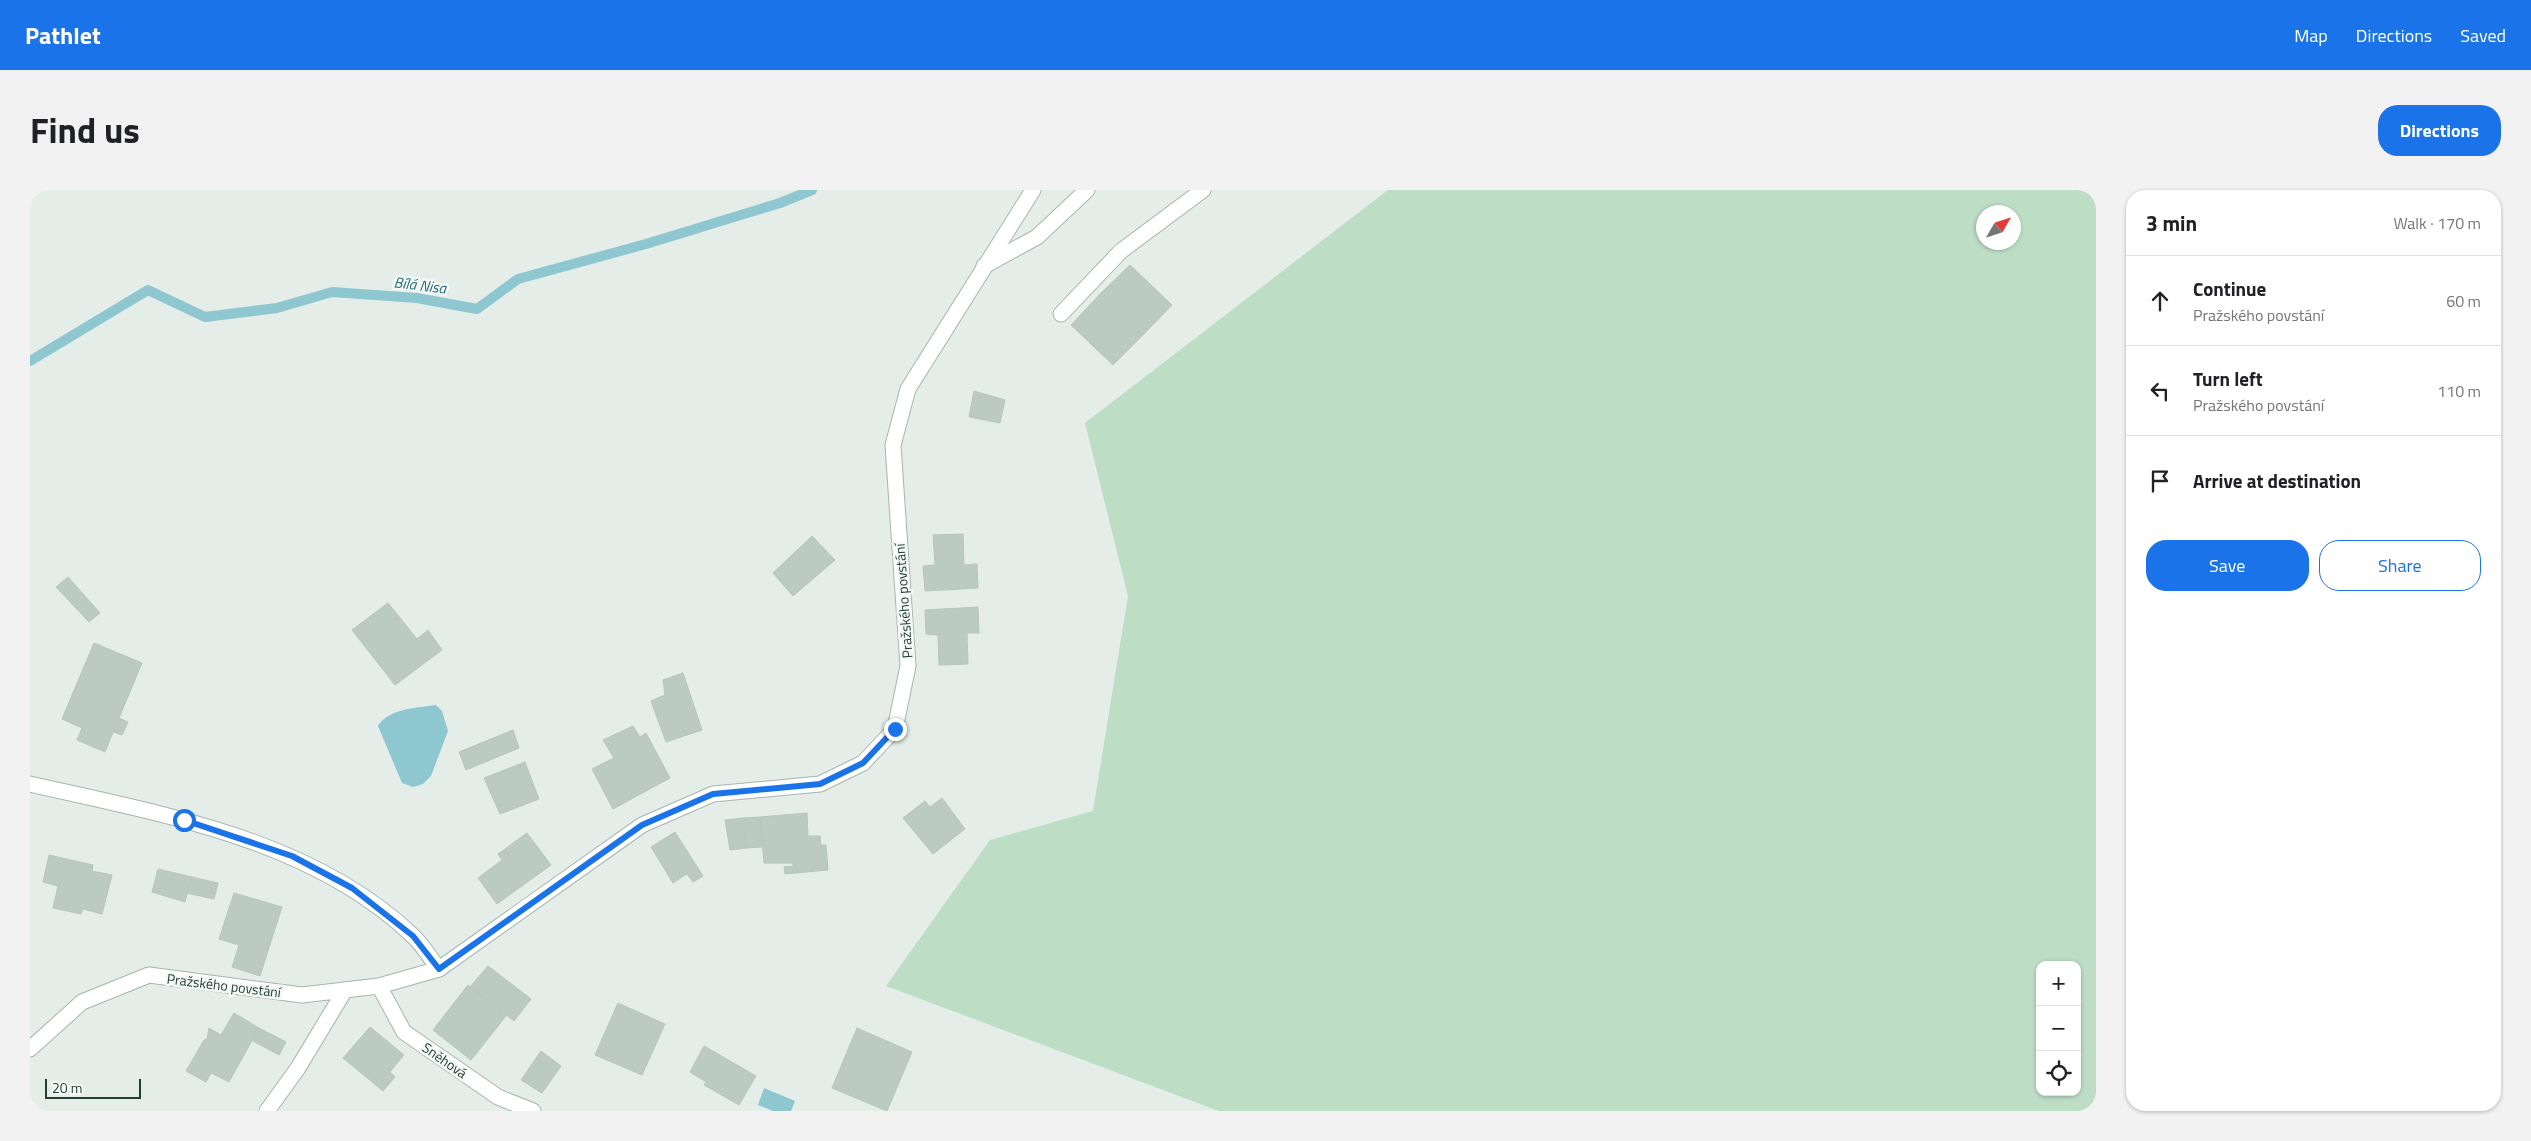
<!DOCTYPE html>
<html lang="en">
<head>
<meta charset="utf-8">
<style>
	body { margin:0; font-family:"Titillium Web",sans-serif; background:#f2f2f2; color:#202124 }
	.controls { position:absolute; right:15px; bottom:15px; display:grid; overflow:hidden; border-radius:10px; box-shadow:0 1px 4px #0004 }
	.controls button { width:45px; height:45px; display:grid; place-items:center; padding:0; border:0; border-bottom:1px solid #e0e0e0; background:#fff; color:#202124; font:25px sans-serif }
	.compass { position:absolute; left:1946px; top:15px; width:45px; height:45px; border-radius:50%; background:#fff; box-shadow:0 1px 4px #0004; rotate:51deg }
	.scale { position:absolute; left:15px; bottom:12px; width:96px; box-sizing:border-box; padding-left:5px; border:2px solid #243e36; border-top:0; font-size:14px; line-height:18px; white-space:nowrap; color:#243e36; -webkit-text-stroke:4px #f4f9f7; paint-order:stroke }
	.stop { position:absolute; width:15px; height:15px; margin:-11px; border:4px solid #1a73e8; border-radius:50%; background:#fff }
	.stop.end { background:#1a73e8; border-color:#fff; box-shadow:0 1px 5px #0008 }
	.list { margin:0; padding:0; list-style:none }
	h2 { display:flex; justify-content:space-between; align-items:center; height:65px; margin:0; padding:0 20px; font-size:21px }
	h2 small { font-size:16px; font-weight:400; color:#757577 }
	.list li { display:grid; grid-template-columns:32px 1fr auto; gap:15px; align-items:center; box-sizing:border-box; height:90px; padding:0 20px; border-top:1px solid #e0e0e0 }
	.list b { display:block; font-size:19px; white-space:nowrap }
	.list p { margin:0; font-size:16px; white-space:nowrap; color:#757577 }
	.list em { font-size:16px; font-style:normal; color:#757577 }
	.actions { display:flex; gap:10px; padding:15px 20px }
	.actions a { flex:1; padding:11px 0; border:1px solid #1a73e8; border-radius:20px; text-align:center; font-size:18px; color:#1a73e8 }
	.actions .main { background:#1a73e8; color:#fff }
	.icon { flex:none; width:28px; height:28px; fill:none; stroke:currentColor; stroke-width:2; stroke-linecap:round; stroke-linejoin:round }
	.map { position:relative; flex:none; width:2066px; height:921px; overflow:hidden; border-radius:20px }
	header { display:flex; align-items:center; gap:30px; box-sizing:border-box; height:70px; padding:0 25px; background:#1a73e8; color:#fff }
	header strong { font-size:24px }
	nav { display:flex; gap:28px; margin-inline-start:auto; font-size:18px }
	.intro { display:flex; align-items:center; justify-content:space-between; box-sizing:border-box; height:120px; padding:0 30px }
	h1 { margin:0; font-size:35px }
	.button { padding:12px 22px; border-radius:20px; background:#1a73e8; color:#fff; font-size:18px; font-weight:700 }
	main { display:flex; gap:30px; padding:0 30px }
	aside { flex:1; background:#fff; border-radius:20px; box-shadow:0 1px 4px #0004 }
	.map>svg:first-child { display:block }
	.green { fill:#bdddc5; fill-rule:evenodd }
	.water { fill:#8ec7d0 }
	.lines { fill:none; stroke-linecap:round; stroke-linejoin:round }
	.stream { stroke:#8ec7d0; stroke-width:10 }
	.building { fill:#bccac4; stroke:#b6c6bf }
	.minor-casing { stroke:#a7b5af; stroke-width:17 }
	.minor { stroke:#fff; stroke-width:15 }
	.route { stroke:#1a73e8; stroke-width:6 }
	.labels { text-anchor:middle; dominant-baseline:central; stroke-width:5; stroke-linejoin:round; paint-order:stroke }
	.street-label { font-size:14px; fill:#243e36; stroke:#f4f9f7 }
	.water-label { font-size:15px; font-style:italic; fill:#1f6b78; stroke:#f4f9f7 }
</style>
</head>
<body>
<header>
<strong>Pathlet</strong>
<nav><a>Map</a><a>Directions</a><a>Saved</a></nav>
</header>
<div class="intro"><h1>Find us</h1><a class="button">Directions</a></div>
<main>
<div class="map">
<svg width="2066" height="921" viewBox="0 0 2066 921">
	<rect width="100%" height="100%" fill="#e4ede8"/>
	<path class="green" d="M1358 0H2066V921H1189L856 796 960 650 1063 621 1098 406 1055 233ZM1954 22H1984V52H1954ZM2010 775H2047V902H2010Z"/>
	<g class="water">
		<path d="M406 515 412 521 418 541 401 586 393 594 383 597 372 593 348 536C359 518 387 518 406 515Z"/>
		<polygon points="734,898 765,911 761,921 743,921 728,915"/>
	</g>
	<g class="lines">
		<polyline class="stream" points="0,171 118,100 175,127 247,118 302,102 387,108 447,119 488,89 616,54 750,13 782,0"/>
	</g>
	<g class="building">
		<polygon points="1100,75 1142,115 1112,146 1070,104"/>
		<polygon points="1070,104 1112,146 1083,175 1041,135"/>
		<polygon points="944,201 975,210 970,233 939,227"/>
		<polygon points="933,344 934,375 947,374 948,398 895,401 893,376 905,375 903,345"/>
		<polygon points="782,346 805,370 763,406 743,383"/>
		<polygon points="38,387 70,423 59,432 26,397"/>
		<polygon points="358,413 387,449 398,440 412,460 365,495 322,440"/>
		<polygon points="948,417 949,443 937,443 938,474 909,475 908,445 896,444 895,420"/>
		<polygon points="64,453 112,473 89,528 98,532 92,545 83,542 75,562 47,550 52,538 32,529"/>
		<polygon points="653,483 672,540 636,552 621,511 635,505 633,490"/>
		<polygon points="603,536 610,547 616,543 640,588 583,619 562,579 584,568 573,550"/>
		<polygon points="483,540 489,558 436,580 429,562"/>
		<polygon points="495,572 509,609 470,624 454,588"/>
		<polygon points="912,608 935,639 903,664 873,628 895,611 900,617"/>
		<polygon points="777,623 778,646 790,646 791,655 796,655 798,680 755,684 754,677 763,676 763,673 734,673 730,627"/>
		<polygon points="730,627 733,657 716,658 713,628"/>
		<polygon points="713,628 716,658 700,660 695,630"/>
		<polygon points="645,642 673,686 663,692 657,684 643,693 621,657"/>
		<polygon points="497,643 521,675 467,714 448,688 472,670 468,664"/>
		<polygon points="19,665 63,675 62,681 82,685 72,724 53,719 51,724 23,718 28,696 13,692"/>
		<polygon points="128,679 162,687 155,712 122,702"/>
		<polygon points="162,687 188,693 184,709 157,703"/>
		<polygon points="204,703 252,717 230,786 202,777 209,755 189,749"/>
		<polygon points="458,776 501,809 484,831 440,797"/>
		<polygon points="438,795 476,826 441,870 403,840"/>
		<polygon points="588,813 635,834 612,885 565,865"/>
		<polygon points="204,823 229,838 199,892 181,883 176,892 156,881 174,850 177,849 179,838 191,845"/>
		<polygon points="340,837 374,865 360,882 365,887 353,901 313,868"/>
		<polygon points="229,838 256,852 249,865 223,851"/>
		<polygon points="827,838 882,862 857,921 802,898"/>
		<polygon points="674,856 726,886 709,915 674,895 676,892 660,882"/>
		<polygon points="511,861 531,876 512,903 491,890"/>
	</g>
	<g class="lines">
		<g class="minor-casing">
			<g id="minor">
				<polyline points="954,76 1007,47 1057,0"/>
				<polyline points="1031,124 1091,61 1173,0"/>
				<path d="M0 594C131 624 282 649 383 746 393 755 400 768 409 779"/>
				<polyline points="349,796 374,842 468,907 503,921"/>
				<polyline points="0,859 52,812 119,785 272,805 349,796 409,779 612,635 683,604 790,594 833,573 865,539 878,476 863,255 878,199 1003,0"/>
				<polyline points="237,921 268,878 315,800"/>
			</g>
		</g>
		<use href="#minor" class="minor"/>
	</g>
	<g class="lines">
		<polyline class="route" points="154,630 262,666 322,698 383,746 409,779 612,635 683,604 790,594 833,573 865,539"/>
	</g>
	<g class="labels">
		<g class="street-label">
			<text transform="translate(873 411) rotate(-94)">Pražského povstání</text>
			<text transform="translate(194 795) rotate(7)">Pražského povstání</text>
			<text transform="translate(415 870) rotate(35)">Sněhová</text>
		</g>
		<g class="water-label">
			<text transform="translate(390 95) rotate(7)">Bílá Nisa</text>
		</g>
	</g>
</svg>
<div class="controls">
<button>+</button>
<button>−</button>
<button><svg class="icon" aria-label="locate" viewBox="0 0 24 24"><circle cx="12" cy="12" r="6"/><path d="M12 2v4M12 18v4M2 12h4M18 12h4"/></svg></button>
</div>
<svg class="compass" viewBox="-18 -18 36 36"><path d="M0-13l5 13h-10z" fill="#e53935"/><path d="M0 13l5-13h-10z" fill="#757577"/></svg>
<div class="scale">20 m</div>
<div class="stop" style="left:154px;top:630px"></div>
<div class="stop end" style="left:865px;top:539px"></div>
</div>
<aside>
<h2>3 min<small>Walk · 170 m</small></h2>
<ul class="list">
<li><svg class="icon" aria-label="ahead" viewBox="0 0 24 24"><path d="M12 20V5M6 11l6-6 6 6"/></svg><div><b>Continue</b><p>Pražského povstání</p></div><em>60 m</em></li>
<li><svg class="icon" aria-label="left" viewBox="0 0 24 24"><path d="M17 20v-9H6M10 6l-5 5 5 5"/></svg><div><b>Turn left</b><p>Pražského povstání</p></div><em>110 m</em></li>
<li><svg class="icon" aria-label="arrive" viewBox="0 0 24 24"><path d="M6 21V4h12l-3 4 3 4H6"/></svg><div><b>Arrive at destination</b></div></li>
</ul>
<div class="actions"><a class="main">Save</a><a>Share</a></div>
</aside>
</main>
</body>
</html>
